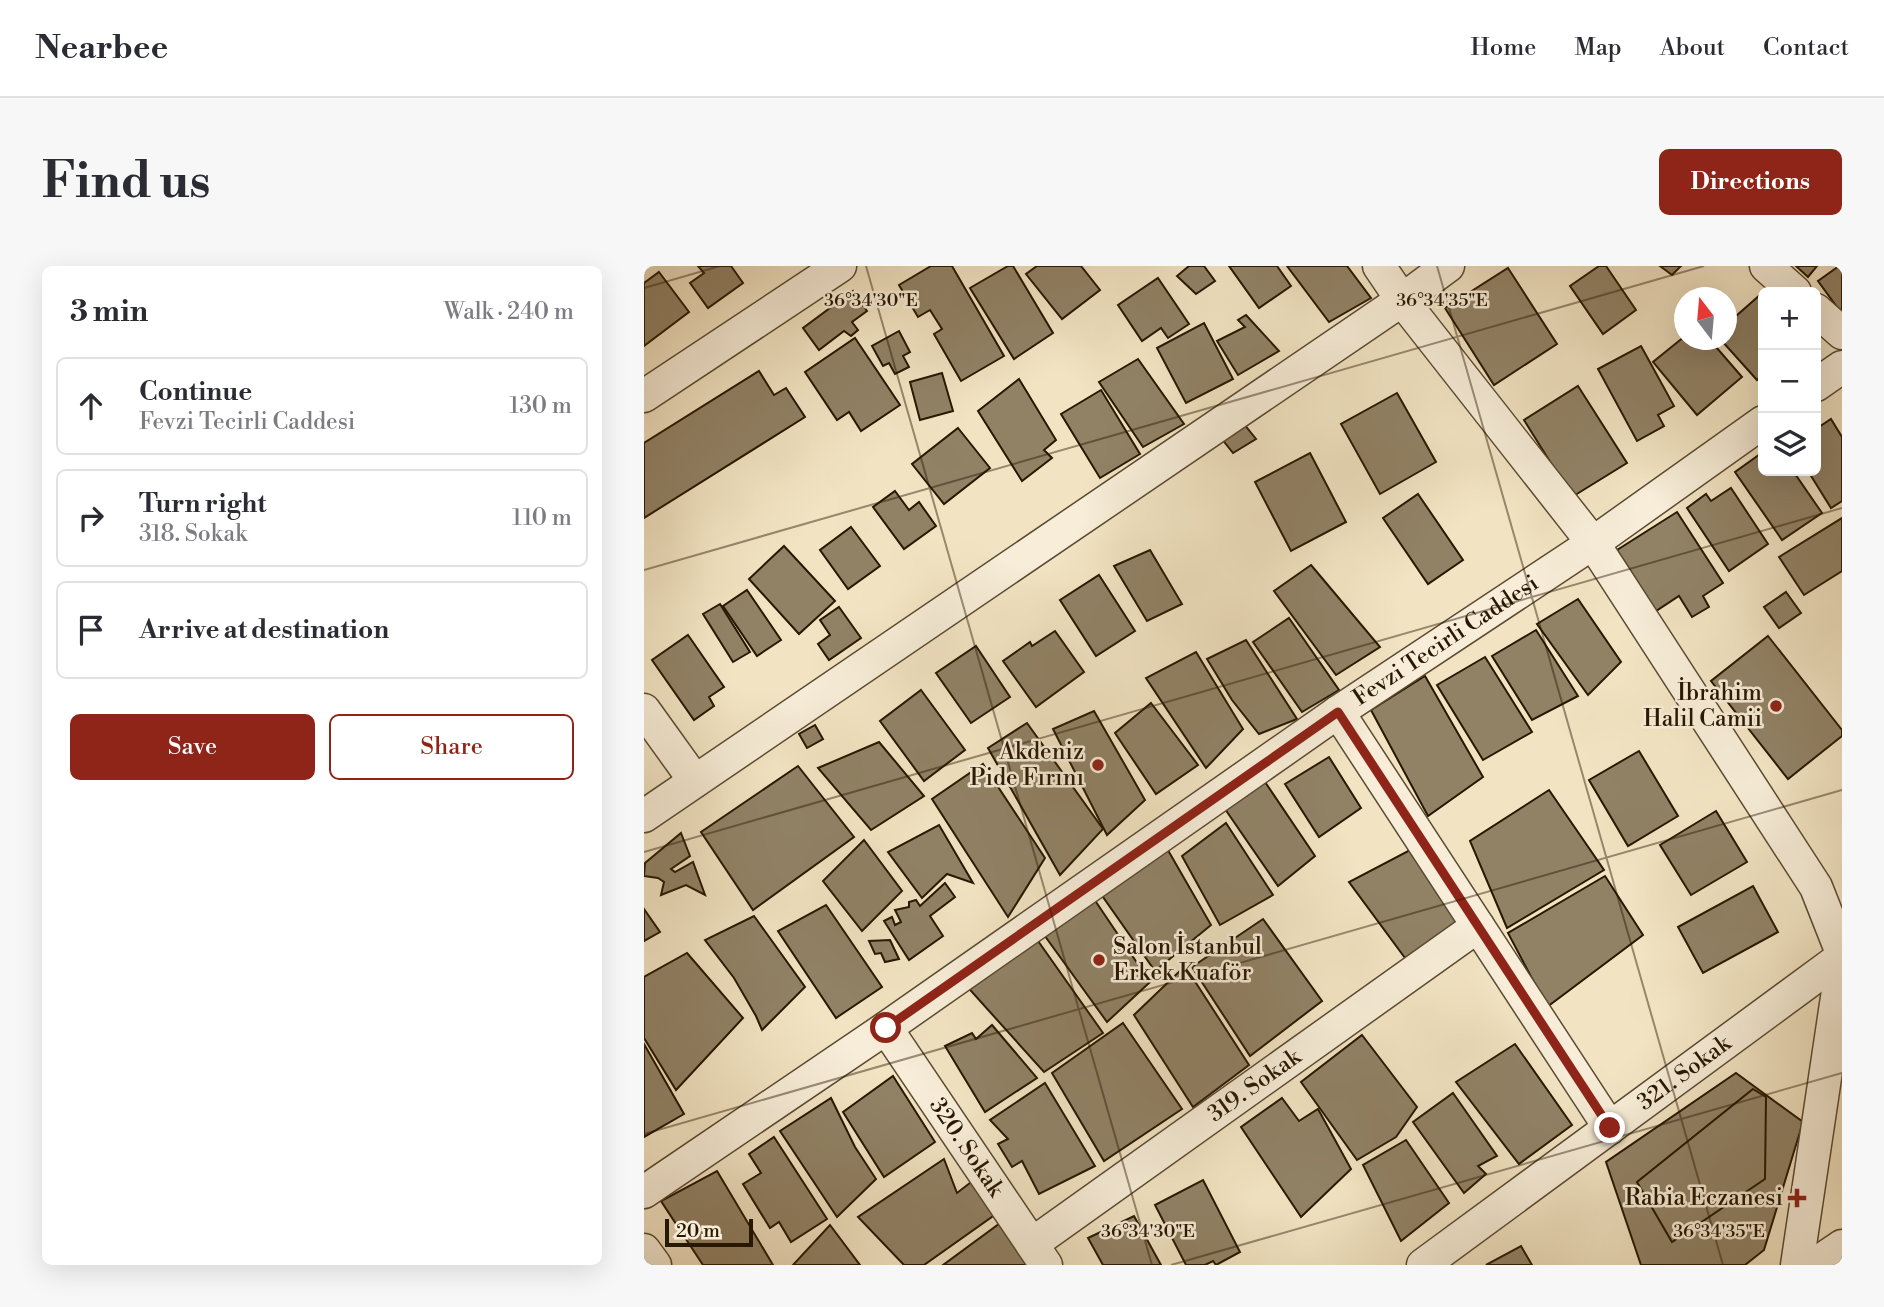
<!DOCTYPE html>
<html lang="en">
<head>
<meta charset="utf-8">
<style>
	body { margin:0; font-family:"Libre Bodoni",serif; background:#f7f7f7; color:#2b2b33 }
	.controls { position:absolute; right:21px; top:21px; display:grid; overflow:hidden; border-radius:10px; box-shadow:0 7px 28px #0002 }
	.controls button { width:63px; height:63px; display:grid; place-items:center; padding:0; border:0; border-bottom:2px solid #e1e1e2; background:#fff; color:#2b2b33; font:35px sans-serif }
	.compass { position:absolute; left:1030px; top:21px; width:63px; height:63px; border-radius:50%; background:#fff; box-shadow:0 7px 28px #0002; rotate:344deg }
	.scale { position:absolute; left:21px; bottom:18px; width:88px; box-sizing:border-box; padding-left:7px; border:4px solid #281701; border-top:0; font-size:19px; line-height:24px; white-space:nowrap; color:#281701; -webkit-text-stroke:5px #f7edd8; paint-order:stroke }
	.stop { position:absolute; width:21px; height:21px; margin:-16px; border:5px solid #8f2418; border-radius:50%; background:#fff }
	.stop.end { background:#8f2418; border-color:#fff; box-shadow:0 2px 7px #0008 }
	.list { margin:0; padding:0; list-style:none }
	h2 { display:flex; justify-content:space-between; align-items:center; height:91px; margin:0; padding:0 28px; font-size:30px }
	h2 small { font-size:23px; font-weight:400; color:#7c7c81 }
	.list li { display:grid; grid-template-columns:46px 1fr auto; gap:21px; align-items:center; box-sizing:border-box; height:98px; margin:0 14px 14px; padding:0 14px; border:2px solid #e1e1e2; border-radius:10px }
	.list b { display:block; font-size:26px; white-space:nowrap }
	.list p { margin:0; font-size:23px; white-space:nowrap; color:#7c7c81 }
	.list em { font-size:23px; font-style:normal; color:#7c7c81 }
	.actions { display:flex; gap:14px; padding:21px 28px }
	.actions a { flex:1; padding:16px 0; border:2px solid #8f2418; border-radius:10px; text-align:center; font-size:24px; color:#8f2418 }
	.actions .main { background:#8f2418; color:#fff }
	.icon { flex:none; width:38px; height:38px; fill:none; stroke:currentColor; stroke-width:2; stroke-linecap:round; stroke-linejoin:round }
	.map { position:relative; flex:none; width:1198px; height:999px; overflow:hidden; border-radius:10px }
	header { display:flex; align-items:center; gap:42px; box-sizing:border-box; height:98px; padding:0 35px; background:#fff; border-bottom:2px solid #e1e1e2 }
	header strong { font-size:33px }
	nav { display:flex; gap:38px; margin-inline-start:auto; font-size:24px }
	.intro { display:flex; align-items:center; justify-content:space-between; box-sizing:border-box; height:168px; padding:0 42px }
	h1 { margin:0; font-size:49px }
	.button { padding:18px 32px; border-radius:10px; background:#8f2418; color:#fff; font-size:24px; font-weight:700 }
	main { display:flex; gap:42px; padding:0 42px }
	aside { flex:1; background:#fff; border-radius:10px; box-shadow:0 7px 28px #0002 }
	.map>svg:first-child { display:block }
	.building { fill:#918266; stroke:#281701; stroke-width:2 }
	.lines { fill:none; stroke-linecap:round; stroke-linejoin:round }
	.street-casing { stroke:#5a4a32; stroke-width:35 }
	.street { stroke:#f7edd8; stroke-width:32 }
	.route { stroke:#8f2418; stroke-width:9 }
	.ticks { fill:none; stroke:#281701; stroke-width:2; stroke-opacity:0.45 }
	.poi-dot { fill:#8f2418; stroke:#f7edd8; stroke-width:2.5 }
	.labels { text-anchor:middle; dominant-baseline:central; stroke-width:5; stroke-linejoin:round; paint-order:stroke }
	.street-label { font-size:23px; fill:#281701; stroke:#f7edd8 }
	.poi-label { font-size:23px; fill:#281701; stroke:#f7edd8; text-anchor:end }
	.ticks-label { font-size:18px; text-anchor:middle; fill:#281701; stroke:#f7edd8; stroke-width:5; stroke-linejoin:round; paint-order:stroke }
</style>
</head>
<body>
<header>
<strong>Nearbee</strong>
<nav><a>Home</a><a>Map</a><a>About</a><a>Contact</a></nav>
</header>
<div class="intro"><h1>Find us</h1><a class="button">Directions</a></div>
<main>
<aside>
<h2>3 min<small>Walk · 240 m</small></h2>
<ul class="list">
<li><svg class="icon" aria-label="ahead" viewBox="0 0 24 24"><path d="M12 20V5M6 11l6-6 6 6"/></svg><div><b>Continue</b><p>Fevzi Tecirli Caddesi</p></div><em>130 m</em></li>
<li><svg class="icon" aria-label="right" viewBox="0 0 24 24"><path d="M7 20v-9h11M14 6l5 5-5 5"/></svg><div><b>Turn right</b><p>318. Sokak</p></div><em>110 m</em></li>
<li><svg class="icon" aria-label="arrive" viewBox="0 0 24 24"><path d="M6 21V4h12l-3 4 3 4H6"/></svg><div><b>Arrive at destination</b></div></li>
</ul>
<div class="actions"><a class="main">Save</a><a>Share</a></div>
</aside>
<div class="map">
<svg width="1198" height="999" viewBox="0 0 1198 999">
	<rect width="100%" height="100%" fill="#f2e4c3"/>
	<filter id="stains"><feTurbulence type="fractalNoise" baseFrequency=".00286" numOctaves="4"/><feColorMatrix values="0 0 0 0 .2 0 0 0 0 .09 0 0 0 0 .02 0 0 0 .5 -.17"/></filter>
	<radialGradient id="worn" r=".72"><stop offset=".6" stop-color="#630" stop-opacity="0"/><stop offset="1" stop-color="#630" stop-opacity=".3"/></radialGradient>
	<g class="building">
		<polygon points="54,0 87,0 99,17 64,42 46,17 60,7"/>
		<polygon points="287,0 308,0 360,90 317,115 290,68 298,63 286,44 274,51 255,19"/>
		<polygon points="364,0 369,0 409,67 370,93 326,22"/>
		<polygon points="393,0 437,0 456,24 418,53 382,8"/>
		<polygon points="545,0 560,0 571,15 552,28 533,10"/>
		<polygon points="585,0 633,0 647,20 615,42"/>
		<polygon points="643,0 703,0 727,32 685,56"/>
		<polygon points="955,0 962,0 992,44 959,68 926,20"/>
		<polygon points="1016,0 1037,0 1028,9"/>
		<polygon points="1152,0 1173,0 1164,11"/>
		<polygon points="1195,0 1198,0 1198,48 1174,15"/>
		<polygon points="864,2 913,78 850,119 801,42"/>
		<polygon points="15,6 45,46 0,80 0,17"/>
		<polygon points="514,12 545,58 524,72 517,62 498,75 474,39"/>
		<polygon points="1133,14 1144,26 1119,26 1119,109 1113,114 1077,74 1083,74 1083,58"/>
		<polygon points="209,25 223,45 208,56 214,64 207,70 200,65 175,84 159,62"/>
		<polygon points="602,49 635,85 594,109 573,75 601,61 594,54"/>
		<polygon points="560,57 589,113 542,137 513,82"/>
		<polygon points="255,65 266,86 259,90 265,101 251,108 245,97 239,100 228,80"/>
		<polygon points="1041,70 1041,74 1066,74 1098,111 1053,149 1009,96"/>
		<polygon points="211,72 256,139 217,165 205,146 193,154 161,106"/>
		<polygon points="997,80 1030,140 1014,149 1020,160 993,175 954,103"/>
		<polygon points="494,93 540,158 499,181 455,116"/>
		<polygon points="115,105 130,129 142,122 161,151 0,252 0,177"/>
		<polygon points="298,107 309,145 276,154 266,116"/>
		<polygon points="375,113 412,174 400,184 408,192 378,215 334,145"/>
		<polygon points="934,120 983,197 928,231 880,154"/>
		<polygon points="457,124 496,188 456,212 417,148"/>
		<polygon points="753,127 792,196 736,228 697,158"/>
		<polygon points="596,153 612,173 589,187 574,168"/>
		<polygon points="1187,153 1198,171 1198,235 1187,242 1164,205 1172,205 1172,163"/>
		<polygon points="314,162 346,202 300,238 268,198"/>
		<polygon points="1119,186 1119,205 1149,205 1178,247 1138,274 1091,206"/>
		<polygon points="666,187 702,256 647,285 611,216"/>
		<polygon points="1087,222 1124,278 1085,305 1043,242 1062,228 1067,235"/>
		<polygon points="251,225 265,244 275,236 292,260 260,283 229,241"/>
		<polygon points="774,228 819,294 784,318 739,252"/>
		<polygon points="1033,246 1079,317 1059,330 1065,341 1048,351 1035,330 1012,345 973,284"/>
		<polygon points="1198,252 1198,305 1160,329 1135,291"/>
		<polygon points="207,261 236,300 204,323 176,284"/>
		<polygon points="140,280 191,335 155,368 105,313"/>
		<polygon points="506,284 538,338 503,355 470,300"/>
		<polygon points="667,299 736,381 692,409 630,325"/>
		<polygon points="455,309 491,365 452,390 416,334"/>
		<polygon points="103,324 137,374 113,390 79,340"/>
		<polygon points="1142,326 1157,347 1135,362 1120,341"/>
		<polygon points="934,333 977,396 944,429 893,358"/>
		<polygon points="76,338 106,386 89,396 59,348"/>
		<polygon points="195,341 217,372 185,394 174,378 186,369 176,354"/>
		<polygon points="645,352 695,424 658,446 609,376"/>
		<polygon points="892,364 934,430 888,454 848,390"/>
		<polygon points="411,365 440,406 392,441 359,395 386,376 388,380"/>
		<polygon points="44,369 80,421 65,431 70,440 50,454 8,394"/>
		<polygon points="1124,370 1198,464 1198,470 1144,513 1067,415"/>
		<polygon points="602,374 653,453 615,468 588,434 563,393"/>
		<polygon points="332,380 366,431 327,457 292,407"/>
		<polygon points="552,386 599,463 562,502 502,412"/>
		<polygon points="841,391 888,466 839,494 793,419"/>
		<polygon points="781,410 839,511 784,550 727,444"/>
		<polygon points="277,424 321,484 280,515 236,455"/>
		<polygon points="507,437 554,499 512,528 471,467"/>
		<polygon points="450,445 501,534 463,569 409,463"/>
		<polygon points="383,457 459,563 416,609 344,482"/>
		<polygon points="171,459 179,473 163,482 155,468"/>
		<polygon points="235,476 280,530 227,564 174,502"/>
		<polygon points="995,485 1034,550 984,580 945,514"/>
		<polygon points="685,491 717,542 675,571 641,518"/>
		<polygon points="339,498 401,592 364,651 288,533"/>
		<polygon points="154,500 210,571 109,644 57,566"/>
		<polygon points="619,513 671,590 634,620 581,543"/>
		<polygon points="905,524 960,604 863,662 826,575"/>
		<polygon points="1072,545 1103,596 1047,629 1016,579"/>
		<polygon points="582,557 629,629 576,659 538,590"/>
		<polygon points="295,559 329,617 303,608 278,632 244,586"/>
		<polygon points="37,567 46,590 27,603 31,606 49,596 61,629 42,619 17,629 20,616 14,612 0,610 1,597"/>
		<polygon points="220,574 258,625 218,665 179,615"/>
		<polygon points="521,579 567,659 511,705 452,621"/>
		<polygon points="768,583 819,653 761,692 705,616"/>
		<polygon points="961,610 999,669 903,741 864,667"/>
		<polygon points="301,617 311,631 286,650 299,670 265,694 240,655 248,651 251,659 257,656 251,644 265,641 265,636 272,634 276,640"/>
		<polygon points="1109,620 1134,666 1059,707 1034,661"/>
		<polygon points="446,627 506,716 463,756 398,666"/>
		<polygon points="182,639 238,721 192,752 134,665"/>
		<polygon points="0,643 16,666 0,675"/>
		<polygon points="110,650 161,721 118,764 112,750 90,712 61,674"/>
		<polygon points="619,653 678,735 606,790 548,701"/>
		<polygon points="387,665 459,767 400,806 319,716"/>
		<polygon points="246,674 255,693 241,696 237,687 231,688 225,675"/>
		<polygon points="43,687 99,752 32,824 0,772 0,711"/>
		<polygon points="541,700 605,799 549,841 490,749"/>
		<polygon points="479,757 538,843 460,895 408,807"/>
		<polygon points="348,759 393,812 341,846 301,780 328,767 332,773"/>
		<polygon points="718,769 773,841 752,871 713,894 657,816"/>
		<polygon points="0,778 40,848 0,871"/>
		<polygon points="871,778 928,859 875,898 812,816"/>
		<polygon points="1092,807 1159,856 1120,984 1101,999 997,999 962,896"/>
		<polygon points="249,810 291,876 240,911 199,846"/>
		<polygon points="401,817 451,900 395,928 378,895 368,901 354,878 364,873 346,854"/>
		<polygon points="1109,823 1122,831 1121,913 1028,976 993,916"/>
		<polygon points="809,827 853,890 834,900 842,908 820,927 769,856"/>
		<polygon points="187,832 211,881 232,913 193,951 136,865"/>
		<polygon points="638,832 655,855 674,843 707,903 657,951 597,861"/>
		<polygon points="130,871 183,953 147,976 135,956 126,962 99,918 117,907 105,888"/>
		<polygon points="762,874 805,937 757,975 719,899"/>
		<polygon points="300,893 313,927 331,913 359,943 280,999 260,999 214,951"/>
		<polygon points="73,905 129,999 59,999 17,935"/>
		<polygon points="559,914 596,986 572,999 569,995 561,999 542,999 511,939"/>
		<polygon points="490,950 517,999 459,999 444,972"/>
		<polygon points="359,955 390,999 299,999"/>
		<polygon points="186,959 216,999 149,999"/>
		<polygon points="877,980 888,999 842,999"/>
	</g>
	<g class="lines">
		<g class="street-casing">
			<g id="street">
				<polyline points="735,0 758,34 949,277 1172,621 1198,687"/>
				<polyline points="1122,0 1151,26"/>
				<polyline points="1172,44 1198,67"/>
				<polyline points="1172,119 1198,101"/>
				<polyline points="0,130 196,0"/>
				<polyline points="0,444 51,515"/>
				<polyline points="694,446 966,862"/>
				<polyline points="0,550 758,34 804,0"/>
				<path id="s1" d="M242 762 402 999"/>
				<path id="s2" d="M0 926 242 762 694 446 949 277 1119 156"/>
				<path id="s3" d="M388 978 834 660"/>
				<polyline points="0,984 11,999"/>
				<path id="s4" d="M779 999 1198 691"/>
				<polyline points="1153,999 1198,698"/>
				<polyline points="1170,999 1198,980"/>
			</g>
		</g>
		<use href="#street" class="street"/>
	</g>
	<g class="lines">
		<polyline class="route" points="242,762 694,446 966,862"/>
	</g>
	<path class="ticks" d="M222 0 508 999M793 0 1079 999M0 22 76 0M0 304 1060 0M0 586 1198 242M0 868 1198 524M527 999 1198 807"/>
	<g class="poi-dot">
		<circle cx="1132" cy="440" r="7"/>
		<circle cx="454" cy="499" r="7"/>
		<circle cx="455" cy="694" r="7"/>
		<path d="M1149.5 921.5h7v7h7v7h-7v7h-7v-7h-7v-7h7z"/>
	</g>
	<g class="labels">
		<g class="street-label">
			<text stroke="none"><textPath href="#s2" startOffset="973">Fevzi Tecirli Caddesi</textPath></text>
			<text stroke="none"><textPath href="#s4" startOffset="324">321. Sokak</textPath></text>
			<text stroke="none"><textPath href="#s3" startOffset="273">319. Sokak</textPath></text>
			<text stroke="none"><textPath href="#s1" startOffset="144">320. Sokak</textPath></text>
		</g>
		<g class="poi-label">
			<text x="1118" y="427">İbrahim<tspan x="1118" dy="26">Halil Camii</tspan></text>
			<text x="440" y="486">Akdeniz<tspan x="440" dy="26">Pide Fırını</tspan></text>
			<text x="469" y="681" text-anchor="start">Salon İstanbul<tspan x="469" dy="26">Erkek Kuaför</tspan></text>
			<text x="1139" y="932">Rabia Eczanesi</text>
		</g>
	</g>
	<g class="ticks-label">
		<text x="227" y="40">36°34'30"E</text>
		<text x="798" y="40">36°34'35"E</text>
		<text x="504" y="971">36°34'30"E</text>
		<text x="1075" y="971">36°34'35"E</text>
	</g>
	<rect width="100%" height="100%" filter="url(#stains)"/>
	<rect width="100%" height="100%" fill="url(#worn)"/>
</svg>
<div class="controls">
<button>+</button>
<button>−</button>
<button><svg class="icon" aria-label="layers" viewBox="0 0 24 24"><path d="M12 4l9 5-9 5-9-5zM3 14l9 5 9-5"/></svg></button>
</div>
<svg class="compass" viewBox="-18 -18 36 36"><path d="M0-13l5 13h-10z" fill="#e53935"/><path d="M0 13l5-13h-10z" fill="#7c7c81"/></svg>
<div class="scale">20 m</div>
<div class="stop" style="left:242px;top:762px"></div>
<div class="stop end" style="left:966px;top:862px"></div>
</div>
</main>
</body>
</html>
